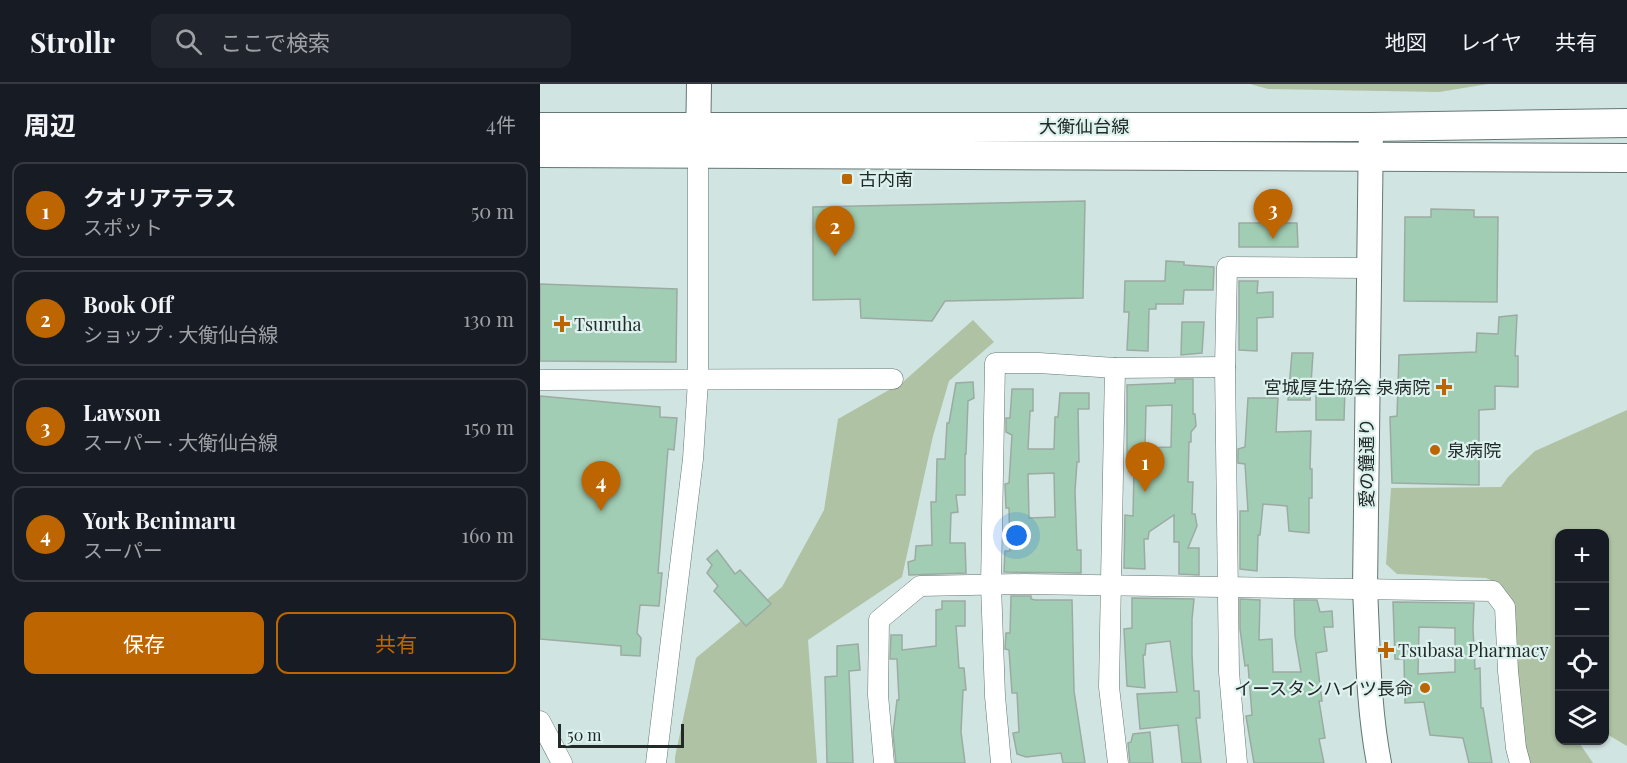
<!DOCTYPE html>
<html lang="ja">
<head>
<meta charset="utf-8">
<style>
	body { margin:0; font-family:"Playfair Display","Noto Sans JP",serif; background:#20242c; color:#f1f3f6 }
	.controls { position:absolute; right:18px; bottom:18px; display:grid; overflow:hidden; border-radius:12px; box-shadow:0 2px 4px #0004 }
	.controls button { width:54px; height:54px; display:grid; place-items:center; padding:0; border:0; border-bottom:2px solid #363941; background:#171b24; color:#f1f3f6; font:30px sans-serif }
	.scale { position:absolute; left:18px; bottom:15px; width:126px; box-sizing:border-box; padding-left:6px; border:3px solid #222a28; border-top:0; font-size:16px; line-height:21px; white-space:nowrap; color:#222a28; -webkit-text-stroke:4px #ddf2ee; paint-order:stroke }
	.you { position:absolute; left:477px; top:452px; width:21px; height:21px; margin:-15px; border:4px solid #fff; border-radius:50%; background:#1a73e8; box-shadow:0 0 0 9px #1a73e833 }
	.badge { display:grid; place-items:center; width:39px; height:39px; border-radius:50%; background:#bd6500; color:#fff; font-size:20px; font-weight:700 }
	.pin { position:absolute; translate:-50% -50px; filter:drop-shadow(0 2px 3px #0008) }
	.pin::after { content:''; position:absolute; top:32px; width:21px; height:18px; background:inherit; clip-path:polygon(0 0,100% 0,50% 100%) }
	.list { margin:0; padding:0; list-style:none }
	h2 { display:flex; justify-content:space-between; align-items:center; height:78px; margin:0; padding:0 24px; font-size:26px }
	h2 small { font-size:20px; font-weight:400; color:#9ea1a6 }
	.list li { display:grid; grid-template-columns:39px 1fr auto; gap:18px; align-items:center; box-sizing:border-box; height:96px; margin:0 12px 12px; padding:0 12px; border:2px solid #363941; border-radius:12px }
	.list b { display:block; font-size:22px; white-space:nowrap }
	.list p { margin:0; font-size:20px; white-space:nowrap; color:#9ea1a6 }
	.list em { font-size:20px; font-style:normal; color:#9ea1a6 }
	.actions { display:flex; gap:12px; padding:18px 24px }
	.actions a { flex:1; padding:14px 0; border:2px solid #bd6500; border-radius:12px; text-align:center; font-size:21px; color:#bd6500 }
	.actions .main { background:#bd6500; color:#fff }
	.icon { flex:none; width:33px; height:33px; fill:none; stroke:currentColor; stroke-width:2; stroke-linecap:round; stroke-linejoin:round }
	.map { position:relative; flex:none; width:1087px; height:679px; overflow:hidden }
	header { display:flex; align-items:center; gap:36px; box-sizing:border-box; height:84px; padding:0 30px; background:#171b24; border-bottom:2px solid #363941 }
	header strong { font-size:28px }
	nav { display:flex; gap:33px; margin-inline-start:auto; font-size:21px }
	.search { width:420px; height:54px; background:#20242c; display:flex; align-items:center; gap:15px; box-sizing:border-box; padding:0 21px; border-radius:12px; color:#9ea1a6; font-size:22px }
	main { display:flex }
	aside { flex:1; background:#171b24 }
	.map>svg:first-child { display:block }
	.green { fill:#afc2a4 }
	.building { fill:#a1cdb4; stroke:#9caba2; stroke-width:1.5; fill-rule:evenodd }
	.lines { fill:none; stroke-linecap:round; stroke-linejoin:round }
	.minor-casing { stroke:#657774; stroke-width:21 }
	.tertiary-casing { stroke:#657774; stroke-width:26 }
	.secondary-casing { stroke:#657774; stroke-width:30 }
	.minor { stroke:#fff; stroke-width:20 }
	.tertiary { stroke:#fff; stroke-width:24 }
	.secondary { stroke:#fff; stroke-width:28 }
	.poi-dot { fill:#bd6500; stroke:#ddf2ee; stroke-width:2 }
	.labels { text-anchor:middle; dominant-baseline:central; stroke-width:4.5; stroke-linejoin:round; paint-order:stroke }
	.street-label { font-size:18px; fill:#222a28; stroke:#ddf2ee }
	.poi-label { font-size:18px; fill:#222a28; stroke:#ddf2ee; text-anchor:start }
</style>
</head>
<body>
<header>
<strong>Strollr</strong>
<div class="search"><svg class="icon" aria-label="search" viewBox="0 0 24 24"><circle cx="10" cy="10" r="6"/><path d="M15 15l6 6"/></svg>ここで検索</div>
<nav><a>地図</a><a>レイヤ</a><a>共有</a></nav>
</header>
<main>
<aside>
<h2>周辺<small>4件</small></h2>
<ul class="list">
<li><span class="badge">1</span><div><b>クオリアテラス</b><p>スポット</p></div><em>50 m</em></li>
<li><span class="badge">2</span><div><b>Book Off</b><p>ショップ · 大衡仙台線</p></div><em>130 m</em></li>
<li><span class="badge">3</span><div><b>Lawson</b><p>スーパー · 大衡仙台線</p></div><em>150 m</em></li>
<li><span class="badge">4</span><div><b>York Benimaru</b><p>スーパー</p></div><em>160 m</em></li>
</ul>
<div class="actions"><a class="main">保存</a><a>共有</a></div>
</aside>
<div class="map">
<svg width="1087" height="679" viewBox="0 0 1087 679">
	<rect width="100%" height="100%" fill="#d0e4e1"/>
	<g class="green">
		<polygon points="710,0 948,0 899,8 728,5"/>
		<polygon points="433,236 454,258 409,297 393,352 362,493 268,556 277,679 135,679 135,673 156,574 242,503 284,426 298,335 363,298"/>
		<polygon points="1087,326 1087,662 1065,649 1064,450 1020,450 1020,656 1038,657 1053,679 988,679 959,500 946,494 857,490 846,480 851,404 961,403 968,393 995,367"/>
	</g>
	<g class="building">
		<polygon points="545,117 543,214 405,217 392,237 321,234 320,215 273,216 273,123"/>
		<polygon points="891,125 934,126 934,133 958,133 957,218 864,217 865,133 891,133"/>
		<polygon points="699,139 757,139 758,163 699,163"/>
		<polygon points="626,177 644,178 644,181 674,183 673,206 644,206 643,220 616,220 616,225 609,225 608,267 587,266 589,228 584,228 585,197 625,197"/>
		<polygon points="699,197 718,197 717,209 733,208 733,233 717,234 717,267 699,266"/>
		<polygon points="0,200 137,205 136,278 0,277"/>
		<polygon points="977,231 975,272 978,272 978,303 955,302 955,325 939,326 939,401 852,399 850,333 857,332 859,271 936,268 937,249 958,250 959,233"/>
		<polygon points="642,238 664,238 662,269 641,271"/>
		<polygon points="752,269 773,269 770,316 748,316"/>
		<path d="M635 295H653V330H655L656 342 651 348V358H649L648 398H653L652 430H655L657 442 648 464H659V491L639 490V458H634V431L609 448 608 455H604L605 485 584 484 585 431 593 432 594 387 587 383V301L635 299ZM632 321 631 363 605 364 606 322Z"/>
		<polygon points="433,298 434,314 428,317 426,370 425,370 425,411 416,411 418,428 411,429 410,459 425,459 426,489 369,491 368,478 375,476 376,462 392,461 391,418 396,418 397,375 405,375 407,339 409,339 416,299"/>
		<path d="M472 305H493V327H490L488 365H514L515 333H518L520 309H549V325H538L539 378H537L535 407 537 466H541V489L464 488 465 467H470L469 424H466L465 400 469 399 472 351 466 348V334H470ZM514 389 515 433 489 434 488 390Z"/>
		<polygon points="805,305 804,336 776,336 776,307"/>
		<polygon points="0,312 120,323 120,333 137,334 134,366 128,365 118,489 122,489 119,522 100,521 97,549 101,554 100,572 81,571 81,562 0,555"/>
		<polygon points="708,314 738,314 736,348 771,347 770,385 772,385 772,414 769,414 769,449 749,447 747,422 723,420 720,451 718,451 717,487 700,485 700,427 708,427 705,380 698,379 698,365 705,363"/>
		<polygon points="177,466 195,490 200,486 231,520 206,542 174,507 178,502 167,489 172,481 167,475"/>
		<polygon points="471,512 491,512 491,515 495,516 532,516 534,607 545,679 523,679 521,669 486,673 477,670 473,649 479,648 477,609 472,609 469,566 465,565 466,549 470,549"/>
		<polygon points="592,514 654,515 652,535 652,571 654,607 659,607 660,634 656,634 661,679 642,679 638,641 600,645 597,610 637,608 630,557 606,560 605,571 603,571 605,604 587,602 584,545 592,544"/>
		<polygon points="700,515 720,516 719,556 732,555 733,588 761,588 755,552 754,516 777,516 780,528 792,527 793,543 784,543 787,567 776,569 782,617 779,617 785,654 779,655 784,679 714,679 706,632 712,631 708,581 705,582 700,545"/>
		<polygon points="402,517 425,517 425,542 416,542 419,584 424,584 426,606 423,606 421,648 425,679 356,679 353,650 357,616 359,616 357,575 350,575 351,551 362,551 362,566 396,562 396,526 402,525"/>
		<path d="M853 518 934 519 933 544 935 585 940 584 941 624H943L952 679H929L923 654 890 651 884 618 865 619 864 575H855ZM879 543 915 544V588L878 590Z"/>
		<polygon points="318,560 320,586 309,587 313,679 287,679 285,593 297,592 297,562"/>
		<polygon points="610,648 613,679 590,679 588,659 591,658 593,650"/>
	</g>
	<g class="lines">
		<g class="minor-casing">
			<g id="minor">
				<polyline points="575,284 569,603 578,679"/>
				<polyline points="0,296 353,295"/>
				<polyline points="0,637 22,679"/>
				<polyline points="116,679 153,375 158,297 158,69"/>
				<polyline points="344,679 338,611 339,536 380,502 483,500 953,507 965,523 968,587 976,664 980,679"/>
				<polyline points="461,679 455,612 451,501 455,279 499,279 575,284 685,283"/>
				<polyline points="697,679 689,588 685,283 687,183 829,184"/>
			</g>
		</g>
		<g class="tertiary-casing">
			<g id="tertiary">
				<path d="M831 43 825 505C828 563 828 622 839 679"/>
				<polyline points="158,61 159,0"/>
			</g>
		</g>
		<g class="secondary-casing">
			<g id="secondary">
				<polyline points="0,43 831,43 1087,39"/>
				<polyline points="0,69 1087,74"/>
			</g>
		</g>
		<use href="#minor" class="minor"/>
		<use href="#tertiary" class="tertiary"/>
		<use href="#secondary" class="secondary"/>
	</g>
	<g class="poi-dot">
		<rect x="301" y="89" width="12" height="12" rx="3"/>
		<path d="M19 231h6v6h6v6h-6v6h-6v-6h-6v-6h6z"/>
		<path d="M901 294h6v6h6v6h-6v6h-6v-6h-6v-6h6z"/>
		<circle cx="895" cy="366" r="6"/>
		<path d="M843 557h6v6h6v6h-6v6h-6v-6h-6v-6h6z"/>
		<circle cx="885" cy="604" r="6"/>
	</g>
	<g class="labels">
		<g class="street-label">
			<text x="544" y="42">大衡仙台線</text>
			<text transform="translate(826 379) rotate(-90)">愛の鐘通り</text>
		</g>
		<g class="poi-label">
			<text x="319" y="95">古内南</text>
			<text x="34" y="240">Tsuruha</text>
			<text x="890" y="303" text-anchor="end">宮城厚生協会 泉病院</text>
			<text x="907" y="366">泉病院</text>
			<text x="858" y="566">Tsubasa Pharmacy</text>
			<text x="873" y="604" text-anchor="end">イースタンハイツ長命</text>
		</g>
	</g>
</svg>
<div class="controls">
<button>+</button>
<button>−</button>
<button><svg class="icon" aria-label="locate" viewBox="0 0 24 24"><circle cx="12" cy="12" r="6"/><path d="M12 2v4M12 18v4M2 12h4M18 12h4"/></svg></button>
<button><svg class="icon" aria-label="layers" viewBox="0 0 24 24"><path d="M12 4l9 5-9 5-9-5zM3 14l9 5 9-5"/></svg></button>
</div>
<div class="scale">50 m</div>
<div class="you"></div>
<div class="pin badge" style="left:605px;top:408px">1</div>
<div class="pin badge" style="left:295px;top:172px">2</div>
<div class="pin badge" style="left:733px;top:155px">3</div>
<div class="pin badge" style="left:61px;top:427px">4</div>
</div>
</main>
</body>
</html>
